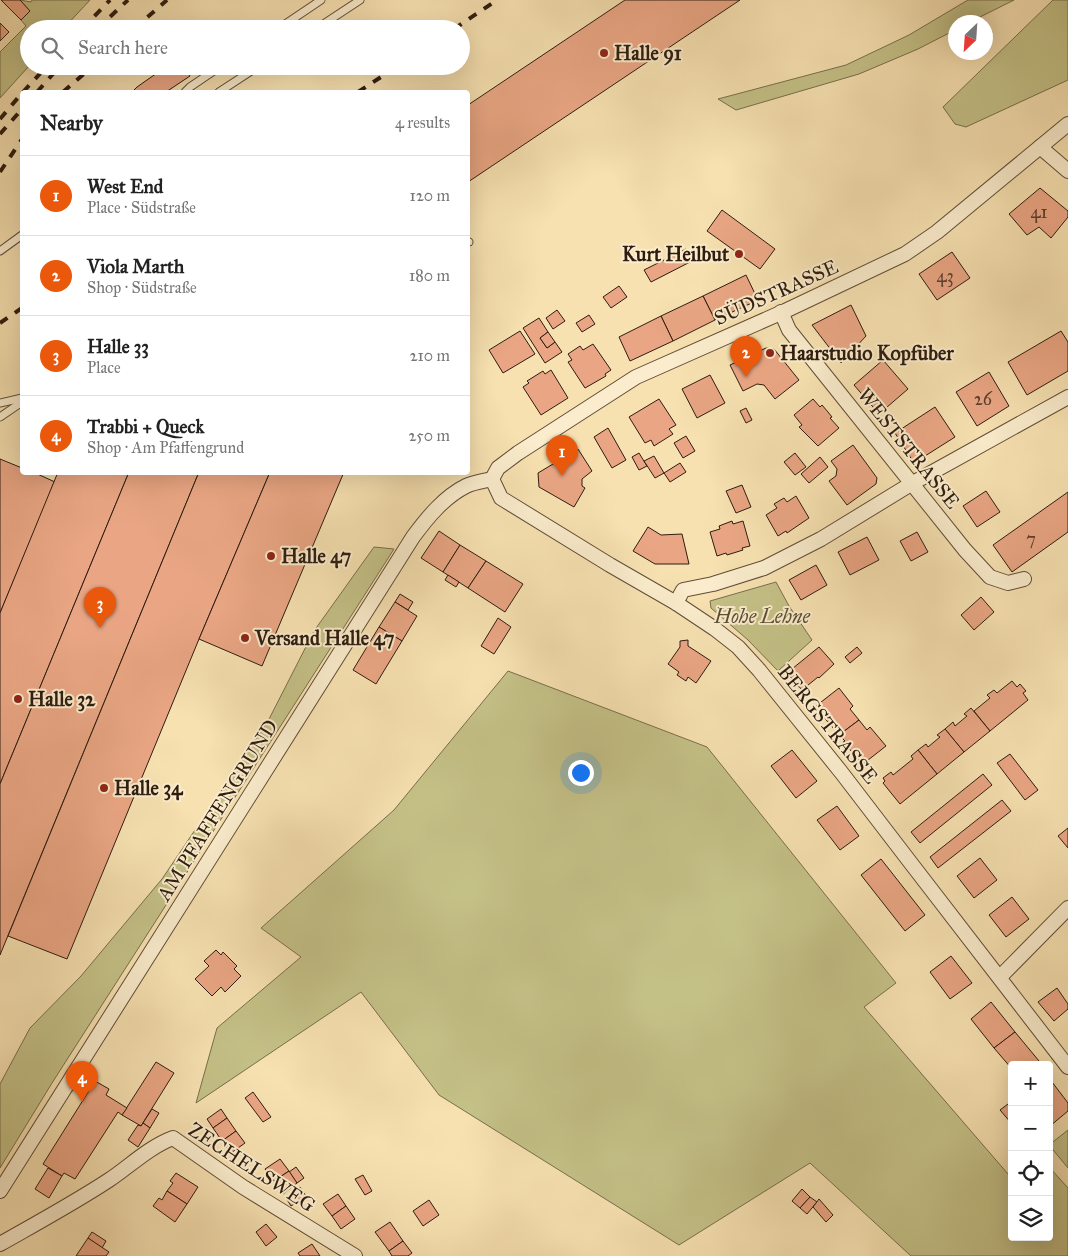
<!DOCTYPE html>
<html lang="en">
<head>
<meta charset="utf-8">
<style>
	body { margin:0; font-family:"IM FELL Great Primer",serif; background:#f2f2f2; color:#222 }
	.controls { position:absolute; right:15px; bottom:15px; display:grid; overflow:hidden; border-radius:5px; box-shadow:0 5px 20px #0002 }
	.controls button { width:45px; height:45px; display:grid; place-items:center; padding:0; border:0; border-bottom:1px solid #e0e0e0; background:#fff; color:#222; font:25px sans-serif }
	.compass { position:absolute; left:948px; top:15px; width:45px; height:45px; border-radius:50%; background:#fff; box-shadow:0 5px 20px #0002; rotate:205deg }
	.you { position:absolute; left:580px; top:772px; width:18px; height:18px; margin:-12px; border:4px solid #fff; border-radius:50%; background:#1a73e8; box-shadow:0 0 0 8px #1a73e833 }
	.badge { display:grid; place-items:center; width:32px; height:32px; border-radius:50%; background:#ea580c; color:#fff; font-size:16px; font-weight:700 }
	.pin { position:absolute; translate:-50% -41px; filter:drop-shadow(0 1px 2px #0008) }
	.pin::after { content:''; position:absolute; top:26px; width:18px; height:15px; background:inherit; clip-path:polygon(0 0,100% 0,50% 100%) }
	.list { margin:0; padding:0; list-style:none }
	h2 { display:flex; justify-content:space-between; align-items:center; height:65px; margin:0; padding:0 20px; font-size:21px }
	h2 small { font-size:16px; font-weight:400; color:#767676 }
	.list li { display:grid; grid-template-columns:32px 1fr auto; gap:15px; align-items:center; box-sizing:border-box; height:80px; padding:0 20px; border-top:1px solid #e0e0e0 }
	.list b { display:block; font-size:19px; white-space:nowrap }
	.list p { margin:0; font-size:16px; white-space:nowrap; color:#767676 }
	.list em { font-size:16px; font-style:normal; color:#767676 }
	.icon { flex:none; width:28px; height:28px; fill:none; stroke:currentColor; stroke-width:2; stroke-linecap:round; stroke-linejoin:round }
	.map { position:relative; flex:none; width:1068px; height:1256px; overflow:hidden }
	.search { position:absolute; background:#fff; box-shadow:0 5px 20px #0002; left:20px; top:20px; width:450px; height:55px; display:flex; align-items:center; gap:12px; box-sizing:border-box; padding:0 18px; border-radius:28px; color:#767676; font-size:19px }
	.panel { position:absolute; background:#fff; box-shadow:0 5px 20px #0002; left:20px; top:90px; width:450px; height:385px; border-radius:5px }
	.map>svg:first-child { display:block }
	.green { fill:#c4c187; stroke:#796e4c }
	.building { fill:#eaa684; stroke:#2e1c10 }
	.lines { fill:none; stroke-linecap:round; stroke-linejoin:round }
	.service-casing { stroke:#604d38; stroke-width:9 }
	.minor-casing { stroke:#604d38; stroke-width:16 }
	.service { stroke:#faeccc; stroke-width:7 }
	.minor { stroke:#faeccc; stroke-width:14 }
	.rail { stroke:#2e1c10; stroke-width:4; stroke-dasharray:9 9; stroke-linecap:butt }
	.poi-dot { fill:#8f2418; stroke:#faeccc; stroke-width:2 }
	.labels { text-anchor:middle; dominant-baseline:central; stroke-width:4; stroke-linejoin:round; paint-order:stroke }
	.number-label { font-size:18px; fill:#5d3e2d }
	.poi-label { font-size:20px; font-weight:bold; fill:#2e1c10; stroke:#faeccc; text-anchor:start }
	.street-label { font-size:20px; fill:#2e1c10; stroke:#faeccc }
	.park-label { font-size:20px; font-style:italic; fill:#5b4e34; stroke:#faeccc }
</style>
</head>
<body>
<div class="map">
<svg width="1068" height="1256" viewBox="0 0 1068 1256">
	<rect width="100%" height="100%" fill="#f7e1b1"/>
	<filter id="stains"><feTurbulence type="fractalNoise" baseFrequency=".004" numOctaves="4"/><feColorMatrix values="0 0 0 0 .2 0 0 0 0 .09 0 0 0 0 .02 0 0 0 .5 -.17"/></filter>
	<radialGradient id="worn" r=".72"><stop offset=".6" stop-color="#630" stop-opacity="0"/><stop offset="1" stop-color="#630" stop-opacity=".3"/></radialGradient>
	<g class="green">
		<polygon points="20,0 31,2 32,0 90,0 63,29 29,29 29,66 0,98 0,52 26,26 21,20 30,11"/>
		<polygon points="968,0 1014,0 970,22 956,22 955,30 918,49 859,74 736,110 718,99 846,65 909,35"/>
		<polygon points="1053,0 1068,0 1068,80 966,127 955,124 943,107"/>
		<polygon points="374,547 394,549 52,1083 0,1168 0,1084 30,1028 81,976 162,879 267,723 314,631"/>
		<polygon points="776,582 789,606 812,640 778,671 748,640 711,608 710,601"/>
		<polygon points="508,671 707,747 896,983 864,1007 1008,1174 1012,1172 1012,1237 1049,1237 1049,1167 1068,1188 1068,1256 911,1256 810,1163 679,1245 439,1095 361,992 196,1103 217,1028 301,957 261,928 394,810"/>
		<polygon points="1068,1130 1068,1168 1049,1145"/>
	</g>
	<g class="building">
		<polygon points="1,0 20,0 30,11 21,20"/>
		<polygon points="625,0 740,0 468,182 468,105"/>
		<polygon points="0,23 9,32 0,41"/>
		<polygon points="167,66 184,66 190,76 166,92 132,92 137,87"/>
		<polygon points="1040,188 1068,211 1068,217 1051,238 1039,227 1027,235 1009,214"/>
		<polygon points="722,210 775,249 760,269 707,231"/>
		<polygon points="686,249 692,261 651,282 644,270"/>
		<polygon points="952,252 970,278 937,300 919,274"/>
		<polygon points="746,275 758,300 715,320 703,296"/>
		<polygon points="619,286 627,297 611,308 603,297"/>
		<polygon points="703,296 715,320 673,341 661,316"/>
		<polygon points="851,305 866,336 841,363 812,325"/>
		<polygon points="557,310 565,321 553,329 546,318"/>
		<polygon points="589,315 595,324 582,332 576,323"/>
		<polygon points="661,316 673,341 630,361 619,337"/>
		<polygon points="539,318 548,332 540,338 547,348 555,342 562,352 545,363 523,328"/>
		<polygon points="520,331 535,354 503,373 489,350"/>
		<polygon points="1061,331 1068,342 1068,371 1027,395 1008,362"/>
		<polygon points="548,332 555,342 547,348 540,338"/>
		<polygon points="593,344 611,370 605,374 606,376 585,388 568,362 572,360 568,354 580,346 583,350"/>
		<polygon points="766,348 774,349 799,380 775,399 764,385 757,384 743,391 730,365"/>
		<polygon points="883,360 908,389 879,414 854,385"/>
		<polygon points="551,370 568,398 541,415 523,387 529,383 527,381 543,371 545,374"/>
		<polygon points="989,372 1009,406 977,426 956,392"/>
		<polygon points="710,375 725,403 697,418 682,389"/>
		<polygon points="659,399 676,425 669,429 673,434 654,446 651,440 645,443 629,417"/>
		<polygon points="813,399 820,407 822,405 828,412 832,417 830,418 839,428 818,446 799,427 802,425 794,415"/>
		<polygon points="935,407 955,437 914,463 895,433"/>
		<polygon points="746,408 752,420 746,423 740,411"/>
		<polygon points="608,428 626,460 612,468 594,437"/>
		<polygon points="686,436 695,451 683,458 674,443"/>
		<polygon points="853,445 877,478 876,484 847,505 829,481 836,476 837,469 831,461"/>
		<polygon points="578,449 592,471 582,479 582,486 585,488 574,507 539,487 538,473"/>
		<polygon points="639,453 647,466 639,470 632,457"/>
		<polygon points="795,453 806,467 795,475 784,462"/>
		<polygon points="654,456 664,473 655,478 644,461"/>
		<polygon points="820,457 828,467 809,483 801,474"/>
		<polygon points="0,459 22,468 22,472 33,472 55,482 0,613"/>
		<polygon points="680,463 686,472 670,482 664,473"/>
		<polygon points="58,472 129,472 0,784 0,613"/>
		<polygon points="129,472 199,472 0,955 0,784"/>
		<polygon points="199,472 270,472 199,639 67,959 8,936"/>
		<polygon points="270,472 344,472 262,666 199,639"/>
		<polygon points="742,485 751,507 736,513 726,491"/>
		<polygon points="986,491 1000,512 977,527 963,506"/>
		<polygon points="1068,492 1068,532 1012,572 993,545"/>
		<polygon points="796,496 809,518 787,533 786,531 778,536 766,515 777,508 774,504 784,498 787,502"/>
		<polygon points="732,521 733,524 743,521 750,546 742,548 743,550 727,555 726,553 717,556 710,532 720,529 719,526"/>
		<polygon points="648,527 661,535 682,534 689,564 655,564 633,551"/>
		<polygon points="439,531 460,545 443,572 421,558"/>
		<polygon points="917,532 928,552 911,561 900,541"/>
		<polygon points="867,537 879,560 850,575 838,552"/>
		<polygon points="460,545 486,561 468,588 443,572"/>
		<polygon points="486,561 523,584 505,612 468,588"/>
		<polygon points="816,565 827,585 801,600 789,580"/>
		<polygon points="448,575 459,582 456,587 445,580"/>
		<polygon points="400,594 413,602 408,610 395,602"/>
		<polygon points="981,597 994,612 974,630 961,615"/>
		<polygon points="395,602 417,616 402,641 379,627"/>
		<polygon points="498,618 511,627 494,654 481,646"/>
		<polygon points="379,627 402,641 376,684 353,670"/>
		<polygon points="688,640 688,646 711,661 696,683 688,677 686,681 677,675 679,672 668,664 680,647 680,641"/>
		<polygon points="819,647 834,664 819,678 818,677 802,690 787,673"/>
		<polygon points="857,647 862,653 850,663 845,657"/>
		<polygon points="1012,681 1017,687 1020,684 1026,691 1023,693 1028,700 990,731 974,711 990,698 987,695 994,690 997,693"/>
		<polygon points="839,688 853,706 850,709 859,720 839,735 821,714 822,713 816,706"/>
		<polygon points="971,708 990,731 964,752 945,729 953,722 955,726 967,716 964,714"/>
		<polygon points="859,720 867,730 870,727 886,746 863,764 843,742 845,741 839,735"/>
		<polygon points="945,729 964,752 937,774 918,750 926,744 928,747 940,737 937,735"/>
		<polygon points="792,750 817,781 796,798 771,766"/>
		<polygon points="918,750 937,774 900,804 883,783 885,781 883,778 891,772 893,775 913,759 911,756"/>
		<polygon points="1010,754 1038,790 1025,800 997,763"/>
		<polygon points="983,774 992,785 920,843 911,832"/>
		<polygon points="1002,800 1011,811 938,868 930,857"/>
		<polygon points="837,806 859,836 840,850 817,820"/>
		<polygon points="1068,828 1068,848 1058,836"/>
		<polygon points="980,858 997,880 974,898 957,876"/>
		<polygon points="881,859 925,915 905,931 861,875"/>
		<polygon points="1012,897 1029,919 1006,937 989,915"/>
		<polygon points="216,950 221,955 223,952 237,966 234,969 241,976 225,992 221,987 212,996 195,979 209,966 204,961"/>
		<polygon points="951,956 972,983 950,999 930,972"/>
		<polygon points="1057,988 1068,1004 1068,1009 1054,1021 1038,1002"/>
		<polygon points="991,1002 1015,1032 994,1048 971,1019"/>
		<polygon points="1015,1032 1039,1061 1035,1065 1012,1065 1012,1069 994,1048"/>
		<polygon points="156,1062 174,1073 141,1126 122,1115"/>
		<polygon points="95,1081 109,1089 106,1095 127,1108 122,1115 118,1112 75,1179 64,1173 62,1176 43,1164"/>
		<polygon points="1052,1082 1068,1103 1068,1111 1050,1126 1049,1084"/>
		<polygon points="253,1092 271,1117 263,1122 245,1098"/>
		<polygon points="1012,1101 1012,1124 1000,1110"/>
		<polygon points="152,1109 159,1113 150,1128 143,1123"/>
		<polygon points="221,1109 227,1118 213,1128 207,1119"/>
		<polygon points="227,1118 236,1131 222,1141 213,1128"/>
		<polygon points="143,1123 150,1128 138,1147 128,1140 138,1125 141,1126"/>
		<polygon points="236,1131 245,1143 231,1153 222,1141"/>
		<polygon points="280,1159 289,1171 274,1181 265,1169"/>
		<polygon points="296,1167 304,1178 297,1183 289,1172"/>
		<polygon points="48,1168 62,1176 49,1198 35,1189"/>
		<polygon points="289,1171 297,1183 283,1194 274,1181"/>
		<polygon points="176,1173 198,1187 187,1204 167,1191 173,1183 170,1181"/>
		<polygon points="363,1175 372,1191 365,1195 355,1179"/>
		<polygon points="300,1187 306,1196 291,1206 286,1198"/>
		<polygon points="802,1189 810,1197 800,1208 792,1201"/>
		<polygon points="167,1191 187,1204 175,1222 153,1206 159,1198 162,1200"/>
		<polygon points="338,1194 346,1206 332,1216 323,1204"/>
		<polygon points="810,1197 817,1202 807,1214 800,1208"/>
		<polygon points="819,1199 833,1215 826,1222 813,1207"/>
		<polygon points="429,1200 439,1215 423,1226 413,1211"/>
		<polygon points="346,1206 355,1219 341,1229 332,1216"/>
		<polygon points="390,1222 403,1241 389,1251 375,1232"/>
		<polygon points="266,1224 277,1237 266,1246 256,1232"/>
		<polygon points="92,1232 106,1241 102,1248 88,1238"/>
		<polygon points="88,1238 109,1252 106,1256 76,1256"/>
		<polygon points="403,1241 412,1253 408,1256 392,1256 389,1251"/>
		<polygon points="312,1244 320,1256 300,1256 298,1253"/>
	</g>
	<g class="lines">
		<g class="service-casing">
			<g id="service">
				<polyline points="278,29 321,0"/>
				<polyline points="316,29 360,0"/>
				<polyline points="185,92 190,87 221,66"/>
				<polyline points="219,92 259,66"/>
				<polyline points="468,242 469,242"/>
				<polyline points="0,251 22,235"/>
				<polyline points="0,403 22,398"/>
				<polyline points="0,417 22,402"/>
			</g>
		</g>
		<g class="minor-casing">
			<g id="minor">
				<polyline points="1040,147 1068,171"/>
				<polyline points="781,312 789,330 965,550 990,577 1008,583 1024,579"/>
				<polyline points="492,479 501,498 610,565 676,603 715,629 738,647 759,670 841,772 910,862 1068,1067"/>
				<polyline points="492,479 498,468 518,453 636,377 785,311 905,254 937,232 1068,124"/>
				<polyline points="676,603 683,590 713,584 764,568 821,539 911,484 1068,397"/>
				<polyline points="1000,977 1068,908"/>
				<path d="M0 1191 413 537C427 518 444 497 466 486 474 482 484 481 492 479"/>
				<path d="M0 1244C37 1223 74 1203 109 1180 130 1166 149 1147 173 1138L243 1187 355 1256"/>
			</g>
		</g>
		<use href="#service" class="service"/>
		<use href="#minor" class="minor"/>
		<g class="rail">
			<polyline points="82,29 110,0"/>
			<polyline points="97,29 128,0"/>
			<polyline points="134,29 167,0"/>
			<polyline points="454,29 497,0"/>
			<polyline points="23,92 47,66"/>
			<polyline points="37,92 60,66"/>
			<polyline points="63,92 93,66"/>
			<polyline points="358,92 398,66"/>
			<polyline points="0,119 22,93"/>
			<polyline points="0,134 22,109"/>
			<polyline points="0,172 22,139"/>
			<polyline points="0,323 22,308"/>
		</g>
	</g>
	<g class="poi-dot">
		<circle cx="604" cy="53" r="5"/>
		<circle cx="739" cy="254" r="5"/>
		<circle cx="770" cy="353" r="5"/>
		<circle cx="271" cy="556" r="5"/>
		<circle cx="245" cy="638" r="5"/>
		<circle cx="18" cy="699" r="5"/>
		<circle cx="104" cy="788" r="5"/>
	</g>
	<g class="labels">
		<g class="number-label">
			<text x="1039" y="212">41</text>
			<text x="945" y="276">43</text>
			<text x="983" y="399">26</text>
			<text x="1031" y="539">7</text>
		</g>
		<g class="poi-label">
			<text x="614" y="53">Halle 91</text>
			<text x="729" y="254" text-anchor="end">Kurt Heilbut</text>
			<text x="780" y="353">Haarstudio Kopfüber</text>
			<text x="281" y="556">Halle 47</text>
			<text x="255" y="638">Versand Halle 47</text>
			<text x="28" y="699">Halle 32</text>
			<text x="114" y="788">Halle 34</text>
		</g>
		<g class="street-label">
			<text transform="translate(776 292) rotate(-24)">SÜDSTRASSE</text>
			<text transform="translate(909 448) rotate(51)">WESTSTRASSE</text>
			<text transform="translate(828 724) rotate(51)">BERGSTRASSE</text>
			<text transform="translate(217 810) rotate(-58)">AM PFAFFENGRUND</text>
			<text transform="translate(252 1167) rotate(33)">ZECHELSWEG</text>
		</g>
		<g class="park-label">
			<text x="762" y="616">Hohe Lehne</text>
		</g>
	</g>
	<rect width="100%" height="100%" filter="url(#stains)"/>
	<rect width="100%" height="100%" fill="url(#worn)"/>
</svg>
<div class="controls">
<button>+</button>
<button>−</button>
<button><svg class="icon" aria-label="locate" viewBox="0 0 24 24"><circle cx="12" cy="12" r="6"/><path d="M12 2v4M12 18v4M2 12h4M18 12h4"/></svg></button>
<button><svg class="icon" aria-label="layers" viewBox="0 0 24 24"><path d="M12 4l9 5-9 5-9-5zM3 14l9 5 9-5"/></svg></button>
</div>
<svg class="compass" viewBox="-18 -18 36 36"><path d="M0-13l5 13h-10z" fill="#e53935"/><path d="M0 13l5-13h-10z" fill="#767676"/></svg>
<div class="you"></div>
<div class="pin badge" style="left:562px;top:476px">1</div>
<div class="pin badge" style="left:746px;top:377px">2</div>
<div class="pin badge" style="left:100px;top:628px">3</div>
<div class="pin badge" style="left:82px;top:1102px">4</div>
<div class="search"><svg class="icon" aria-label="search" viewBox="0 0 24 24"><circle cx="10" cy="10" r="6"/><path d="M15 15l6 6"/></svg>Search here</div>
<section class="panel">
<h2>Nearby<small>4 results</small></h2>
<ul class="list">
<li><span class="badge">1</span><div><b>West End</b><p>Place · Südstraße</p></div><em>120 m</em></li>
<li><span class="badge">2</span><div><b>Viola Marth</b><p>Shop · Südstraße</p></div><em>180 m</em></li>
<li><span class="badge">3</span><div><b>Halle 33</b><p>Place</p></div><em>210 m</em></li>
<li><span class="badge">4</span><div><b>Trabbi + Queck</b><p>Shop · Am Pfaffengrund</p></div><em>250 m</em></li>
</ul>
</section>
</div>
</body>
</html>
